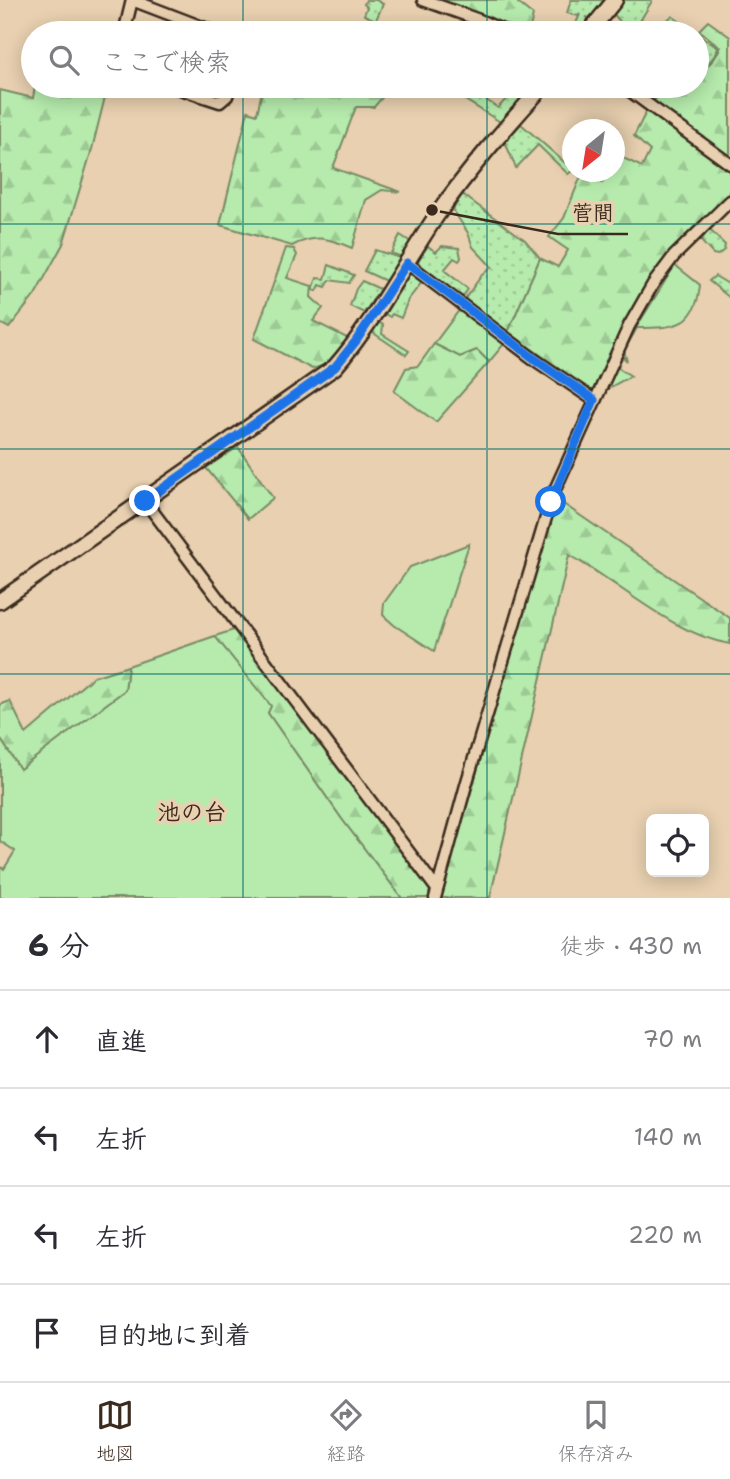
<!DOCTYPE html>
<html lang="ja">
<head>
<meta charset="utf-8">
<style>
	body { margin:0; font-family:"Shantell Sans","Klee One",sans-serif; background:#f7f7f7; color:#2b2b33 }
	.controls { position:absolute; right:21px; bottom:21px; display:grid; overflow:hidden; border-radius:10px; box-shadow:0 4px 18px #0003 }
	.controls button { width:63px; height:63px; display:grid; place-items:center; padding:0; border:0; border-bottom:2px solid #e1e1e2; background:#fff; color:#2b2b33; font:35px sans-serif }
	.compass { position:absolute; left:562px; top:119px; width:63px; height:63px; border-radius:50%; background:#fff; box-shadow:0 4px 18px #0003; rotate:210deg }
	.stop { position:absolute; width:21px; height:21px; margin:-16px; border:5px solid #1a73e8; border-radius:50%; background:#fff }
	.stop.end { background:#1a73e8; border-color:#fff; box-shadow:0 2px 7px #0008 }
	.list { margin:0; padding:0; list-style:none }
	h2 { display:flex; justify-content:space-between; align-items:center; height:91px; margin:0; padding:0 28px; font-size:30px }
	h2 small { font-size:23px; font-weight:400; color:#7c7c81 }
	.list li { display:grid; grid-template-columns:46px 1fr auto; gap:21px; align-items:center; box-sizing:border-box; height:98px; padding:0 28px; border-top:2px solid #e1e1e2 }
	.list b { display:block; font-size:26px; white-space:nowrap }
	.list em { font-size:23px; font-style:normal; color:#7c7c81 }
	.icon { flex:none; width:38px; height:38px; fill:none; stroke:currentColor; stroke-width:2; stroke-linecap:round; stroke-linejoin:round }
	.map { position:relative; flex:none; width:730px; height:898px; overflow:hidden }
	.search { position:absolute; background:#fff; box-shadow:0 4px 18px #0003; left:21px; right:21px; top:21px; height:77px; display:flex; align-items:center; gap:18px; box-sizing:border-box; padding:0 24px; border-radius:38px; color:#7c7c81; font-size:26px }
	.sheet { height:483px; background:#fff }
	nav { display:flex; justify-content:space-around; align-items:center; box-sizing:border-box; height:98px; border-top:2px solid #e1e1e2; background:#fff; font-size:19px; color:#7c7c81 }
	nav a { display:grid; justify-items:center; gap:4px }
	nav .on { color:#3b2a1e }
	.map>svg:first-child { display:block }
	.grass { fill:#b6ebad; stroke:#788a66; stroke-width:2 }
	.forest { fill:url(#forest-firs); stroke:#788a66; stroke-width:2 }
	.garden { fill:url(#garden-dots); stroke:#788a66; stroke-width:2 }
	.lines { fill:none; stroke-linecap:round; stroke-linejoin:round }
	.street-casing { stroke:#3b2a1e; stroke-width:15 }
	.secondary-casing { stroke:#3b2a1e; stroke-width:19 }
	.street { stroke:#e8d0b0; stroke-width:10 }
	.secondary { stroke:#e8d0b0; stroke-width:14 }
	.route { stroke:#1a73e8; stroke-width:9 }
	.grid { fill:none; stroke:#0f766e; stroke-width:2; stroke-opacity:0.55 }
	.labels { text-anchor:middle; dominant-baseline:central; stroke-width:7; stroke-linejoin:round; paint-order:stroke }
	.quarter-label { font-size:23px; font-weight:bold; fill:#3b2a1e; stroke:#e8d0b0 }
	.leader { fill:none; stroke:#3b2a1e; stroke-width:2.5 }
	.callout-dot { fill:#3b2a1e; stroke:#e8d0b0; stroke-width:2.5 }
	.callout-label { font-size:21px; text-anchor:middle; font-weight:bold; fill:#3b2a1e; stroke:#e8d0b0; stroke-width:7; stroke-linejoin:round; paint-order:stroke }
</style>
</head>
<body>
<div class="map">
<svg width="730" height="898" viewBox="0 0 730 898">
	<defs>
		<pattern id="forest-firs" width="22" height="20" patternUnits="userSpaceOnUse" patternTransform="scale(1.75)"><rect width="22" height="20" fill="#b6ebad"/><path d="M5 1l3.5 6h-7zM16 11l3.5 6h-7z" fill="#9dca94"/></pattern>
		<pattern id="garden-dots" width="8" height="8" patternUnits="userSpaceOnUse" patternTransform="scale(1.75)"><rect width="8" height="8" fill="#b6ebad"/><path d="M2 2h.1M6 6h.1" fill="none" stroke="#9dca94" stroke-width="1.8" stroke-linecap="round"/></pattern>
	</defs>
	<rect width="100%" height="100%" fill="#e8d0b0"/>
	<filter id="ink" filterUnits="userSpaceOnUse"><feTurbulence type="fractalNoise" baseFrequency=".0143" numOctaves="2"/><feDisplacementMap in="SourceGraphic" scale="14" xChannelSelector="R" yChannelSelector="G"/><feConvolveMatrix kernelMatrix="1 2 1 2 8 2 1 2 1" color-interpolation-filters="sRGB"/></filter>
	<g filter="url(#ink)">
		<g class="grass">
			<path d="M675 265 700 285C696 328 673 328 637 328L624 351 627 361 621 355 623 349Z"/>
			<polygon points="460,309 504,344 489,362 477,350 460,357 434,344"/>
			<polygon points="615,366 631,376 607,389"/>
			<polygon points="469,544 434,651 394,625 383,615 384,603 410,567"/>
			<polygon points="215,636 272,706 268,713 342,819 402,898 0,898 0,867 4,869 15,851 0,841 0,738 20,768 125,690 128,666"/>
		</g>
		<g class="forest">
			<polygon points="438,0 519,0 518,3 533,15 529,33"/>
			<path d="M708 21 730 37V193C711 212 690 230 672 250 636 291 615 343 593 392L508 332 540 258 558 267 568 250 549 237 564 218 581 176 602 183 608 172H614L615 160 617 155 642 167 650 151 634 136 651 102 673 86H697V72C707 68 717 58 720 47L699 30Z"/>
			<polygon points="35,86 67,86 105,97 92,149 63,244 35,295 9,328 0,323 0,90 33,98"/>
			<path d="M263 86H392L374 107H356L333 168 401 192 382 190 366 200 352 248C329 238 316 234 292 246L220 225 248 111 257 114Z"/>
			<polygon points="286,248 294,249 297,255 287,278 312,286 311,297 323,308 313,321 349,339 325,365 312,369 254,339"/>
			<polygon points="434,344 460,357 477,350 489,362 436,422 394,391 406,368 418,366"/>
			<polygon points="238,447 273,498 248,519 206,468"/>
			<path d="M559 501 730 618V644C672 634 620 583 569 555L490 898H440L556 502Z"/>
			<polygon points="237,629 430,888 429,898 402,898 342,819 268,713 271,706 215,636"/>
			<polygon points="128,666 125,690 20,769 0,738 0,705 10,701 26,734 93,677"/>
		</g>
		<g class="garden">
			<polygon points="366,0 376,0 383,4 376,20 364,15 367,7 364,4"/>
			<polygon points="571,0 604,0 590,18 586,17 589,19 578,33 572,33 580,14 578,16 567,13"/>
			<polygon points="622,0 651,0 652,1 637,26 626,29 612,12"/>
			<path d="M672 16 718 48C716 56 706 68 697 70V33H652Z"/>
			<polygon points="457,86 466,86 498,108 508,97 503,93 505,88 502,86 536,86 502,123 454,93"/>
			<polygon points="632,86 673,86 651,102"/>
			<polygon points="521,124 572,169 572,171 568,174 538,145 516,168 505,142"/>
			<polygon points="462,194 525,240 540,258 508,332 464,300 482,275 492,267 473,247 468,233 453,210"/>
			<polygon points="709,229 725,245 724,250 718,255 713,254 701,241"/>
			<polygon points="400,235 411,242 402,257 391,253"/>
			<polygon points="428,246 436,252 442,246 459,248 461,258 459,261 454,258 444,270 468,289 461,299 419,264 418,260"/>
			<polygon points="375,250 400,258 386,281 364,271"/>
			<polygon points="329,265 354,275 349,283 330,280 326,287 320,285 317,291 313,290 317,278 325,279"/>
			<polygon points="412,273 422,282 408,300 401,318 392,314 390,317 385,314 409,274"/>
			<polygon points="715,276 730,285 730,298 709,281"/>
			<polygon points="362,281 380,289 364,313 350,306 356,289"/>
			<polygon points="379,322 383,325 382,334 409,351 406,355 372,332"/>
		</g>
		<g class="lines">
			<g class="street-casing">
				<g id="street">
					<polyline points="132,0 218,33"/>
					<polyline points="423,0 482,21 509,33"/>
					<polyline points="124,33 132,0"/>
					<polyline points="171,86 220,102 227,96 230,86"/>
					<polyline points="623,86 730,164"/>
					<polyline points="407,263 535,360 594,400"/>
					<polyline points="145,501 436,888"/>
					<polyline points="435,898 466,785 553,494 629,326 653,284 674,256 730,201"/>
				</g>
			</g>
			<g class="secondary-casing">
				<g id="secondary">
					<polyline points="588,33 615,0"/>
					<path d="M0 601 335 367C375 321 403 265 437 215 469 169 506 127 543 86"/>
				</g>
			</g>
			<use href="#street" class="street"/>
			<use href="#secondary" class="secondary"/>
		</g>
	</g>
	<g class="lines" filter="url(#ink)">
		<polyline class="route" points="145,501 335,367 356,341 407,263 536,360 594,400 551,502"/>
	</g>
	<path class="grid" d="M243 0V33M487 0V33M243 86V898M487 86V898M0 224H730M0 449H730M0 674H730"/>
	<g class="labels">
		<g class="quarter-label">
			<text x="192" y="812">池の台</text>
		</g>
	</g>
	<path class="leader" d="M432 210L558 234H628"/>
	<circle class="callout-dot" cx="432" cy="210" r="7"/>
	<g class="callout-label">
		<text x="593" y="220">菅間</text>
	</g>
</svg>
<div class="controls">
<button><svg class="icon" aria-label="locate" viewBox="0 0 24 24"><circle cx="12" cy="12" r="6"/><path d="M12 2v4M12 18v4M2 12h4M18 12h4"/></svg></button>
</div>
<svg class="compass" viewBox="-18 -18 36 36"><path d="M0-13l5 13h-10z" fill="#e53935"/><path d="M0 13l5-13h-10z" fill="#7c7c81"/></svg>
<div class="stop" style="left:551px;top:502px"></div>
<div class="stop end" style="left:145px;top:501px"></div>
<div class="search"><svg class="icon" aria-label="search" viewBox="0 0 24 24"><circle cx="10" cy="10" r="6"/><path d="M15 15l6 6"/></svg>ここで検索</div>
</div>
<section class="sheet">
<h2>6 分<small>徒歩 · 430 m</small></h2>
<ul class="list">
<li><svg class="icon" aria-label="ahead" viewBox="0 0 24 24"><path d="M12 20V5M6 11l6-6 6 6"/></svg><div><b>直進</b></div><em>70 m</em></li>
<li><svg class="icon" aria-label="left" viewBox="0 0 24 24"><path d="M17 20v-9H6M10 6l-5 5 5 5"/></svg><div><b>左折</b></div><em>140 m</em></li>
<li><svg class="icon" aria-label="left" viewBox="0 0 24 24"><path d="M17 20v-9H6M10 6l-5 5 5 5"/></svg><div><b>左折</b></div><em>220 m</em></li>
<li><svg class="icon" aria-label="arrive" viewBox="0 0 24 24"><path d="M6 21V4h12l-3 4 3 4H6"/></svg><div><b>目的地に到着</b></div></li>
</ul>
</section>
<nav>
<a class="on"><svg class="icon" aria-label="map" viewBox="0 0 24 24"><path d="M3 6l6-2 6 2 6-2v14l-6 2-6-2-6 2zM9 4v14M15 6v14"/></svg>地図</a>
<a><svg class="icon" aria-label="directions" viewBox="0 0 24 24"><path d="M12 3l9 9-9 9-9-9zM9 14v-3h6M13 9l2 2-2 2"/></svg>経路</a>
<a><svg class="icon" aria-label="saved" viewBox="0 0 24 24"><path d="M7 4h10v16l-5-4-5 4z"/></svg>保存済み</a>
</nav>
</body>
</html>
